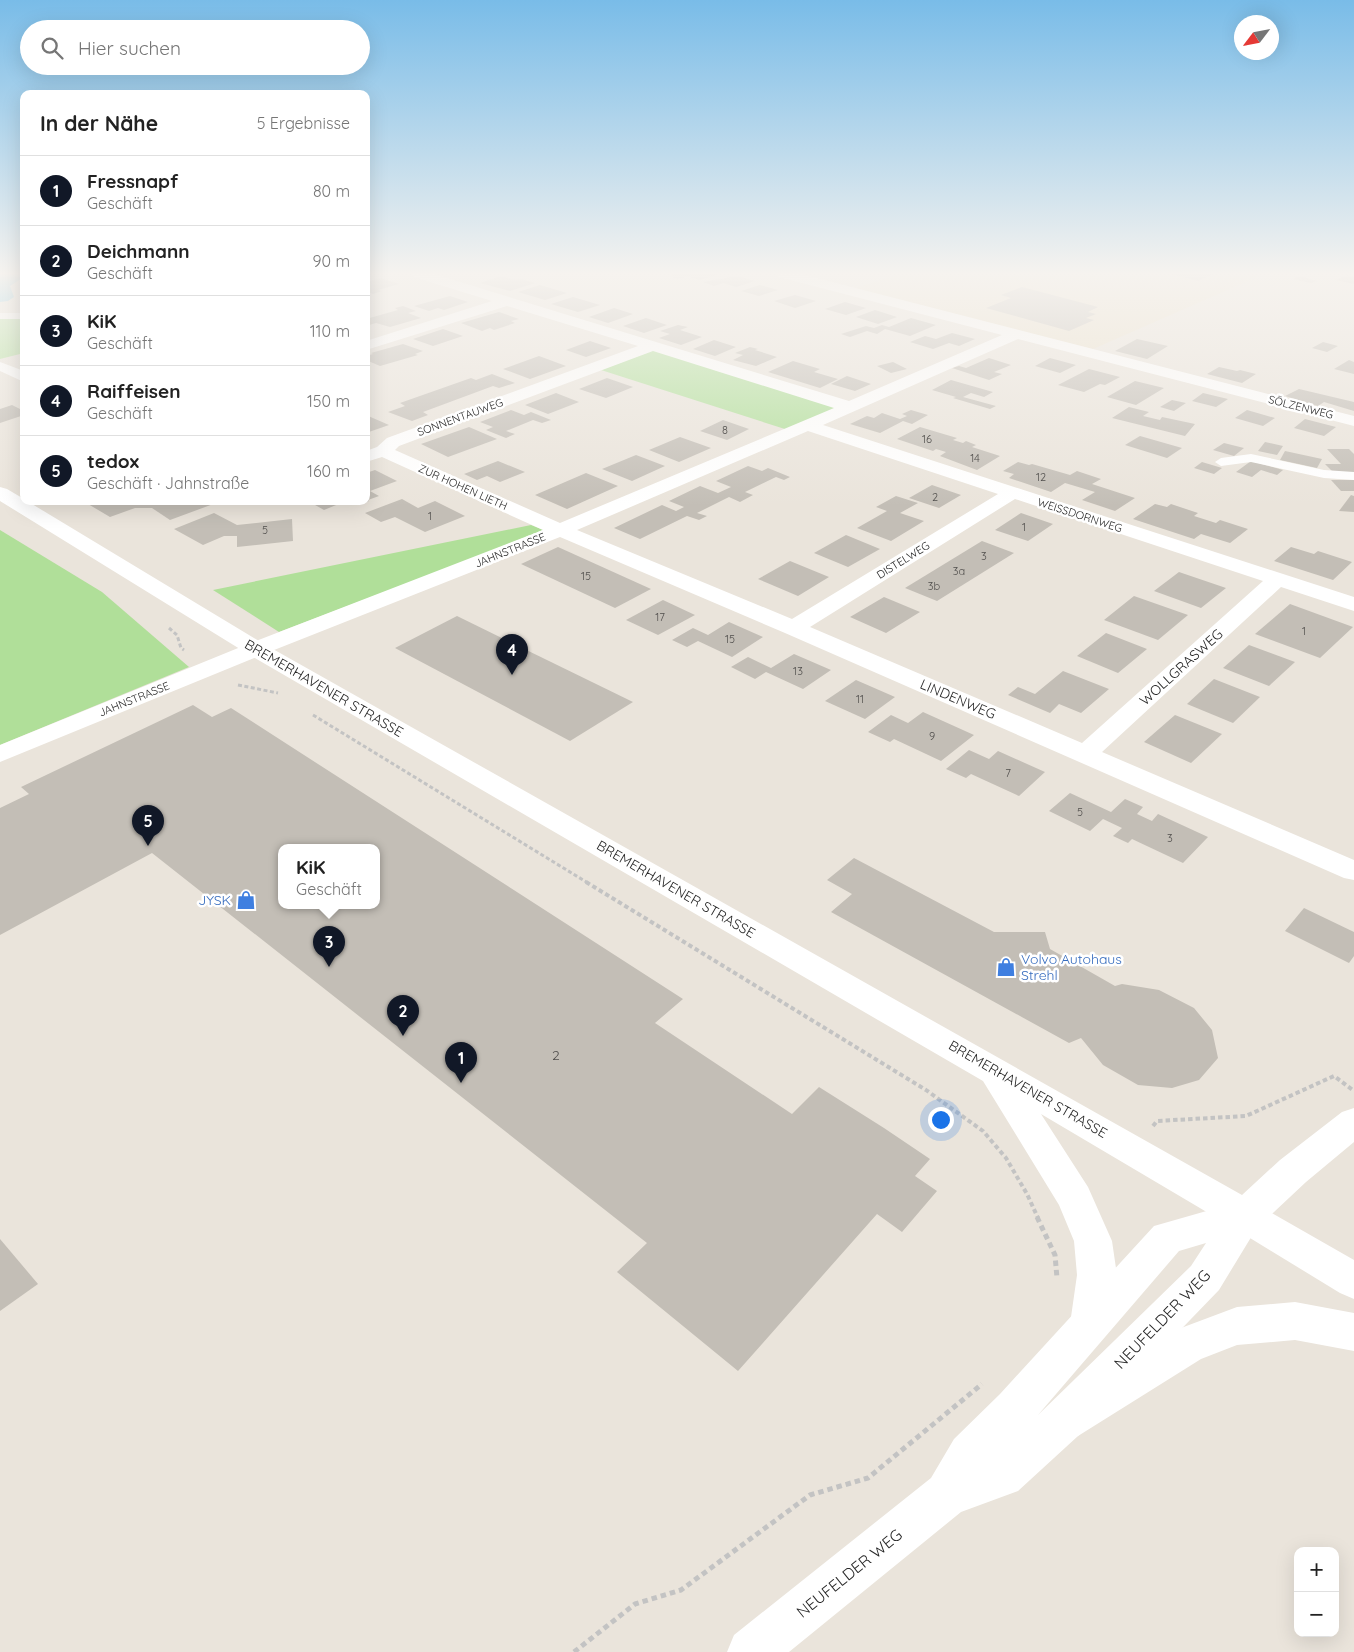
<!DOCTYPE html>
<html lang="de">
<head>
<meta charset="utf-8">
<style>
	body { margin:0; font-family:Quicksand,sans-serif; background:#f2f2f2; color:#222 }
	.controls { position:absolute; right:15px; bottom:15px; display:grid; overflow:hidden; border-radius:10px; box-shadow:0 5px 20px #0002 }
	.controls button { width:45px; height:45px; display:grid; place-items:center; padding:0; border:0; border-bottom:1px solid #e0e0e0; background:#fff; color:#222; font:25px sans-serif }
	.compass { position:absolute; left:1234px; top:15px; width:45px; height:45px; border-radius:50%; background:#fff; box-shadow:0 5px 20px #0002; rotate:238deg }
	.you { position:absolute; left:940px; top:1119px; width:18px; height:18px; margin:-12px; border:4px solid #fff; border-radius:50%; background:#1a73e8; box-shadow:0 0 0 8px #1a73e833 }
	.badge { display:grid; place-items:center; width:32px; height:32px; border-radius:50%; background:#111827; color:#fff; font-size:16px; font-weight:700 }
	.pin { position:absolute; translate:-50% -41px; filter:drop-shadow(0 1px 2px #0008) }
	.pin::after { content:''; position:absolute; top:26px; width:18px; height:15px; background:inherit; clip-path:polygon(0 0,100% 0,50% 100%) }
	.popup { position:absolute; left:278px; top:844px; width:102px; height:65px; box-sizing:border-box; display:grid; place-content:center; border-radius:10px; background:#fff; filter:drop-shadow(0 1px 4px #0005); font-size:16px; white-space:nowrap; color:#767676 }
	.popup b { font-size:19px; color:#222 }
	.popup::after { content:''; position:absolute; left:50%; top:100%; margin-left:-10px; border:10px solid transparent; border-top-color:#fff }
	.list { margin:0; padding:0; list-style:none }
	h2 { display:flex; justify-content:space-between; align-items:center; height:65px; margin:0; padding:0 20px; font-size:21px }
	h2 small { font-size:16px; font-weight:400; color:#767676 }
	.list li { display:grid; grid-template-columns:32px 1fr auto; gap:15px; align-items:center; box-sizing:border-box; height:70px; padding:0 20px; border-top:1px solid #e0e0e0 }
	.list b { display:block; font-size:19px; white-space:nowrap }
	.list p { margin:0; font-size:16px; white-space:nowrap; color:#767676 }
	.list em { font-size:16px; font-style:normal; color:#767676 }
	.icon { flex:none; width:28px; height:28px; fill:none; stroke:currentColor; stroke-width:2; stroke-linecap:round; stroke-linejoin:round }
	.map { position:relative; flex:none; width:1354px; height:1652px; overflow:hidden }
	.search { position:absolute; background:#fff; box-shadow:0 5px 20px #0002; left:20px; top:20px; width:350px; height:55px; display:flex; align-items:center; gap:12px; box-sizing:border-box; padding:0 18px; border-radius:28px; color:#767676; font-size:19px }
	.panel { position:absolute; background:#fff; box-shadow:0 5px 20px #0002; left:20px; top:90px; width:350px; height:415px; border-radius:10px }
	.map>svg:first-child { display:block }
	.education { fill:#ebe1cb }
	.green { fill:#b0df99 }
	.water { fill:#72c7e8 }
	.building { fill:#c3beb6; fill-rule:evenodd }
	.lines { fill:none; stroke-linecap:round; stroke-linejoin:round }
	.path-far2 { stroke:#c3c3c3; stroke-width:3; stroke-dasharray:4 2.5; stroke-linecap:butt }
	.path-far1 { stroke:#c3c3c3; stroke-width:4; stroke-dasharray:4.5 3; stroke-linecap:butt }
	.path { stroke:#c3c3c3; stroke-width:5; stroke-dasharray:5.5 4; stroke-linecap:butt }
	.service { fill:#fff; fill-rule:evenodd }
	.minor { fill:#fff; fill-rule:evenodd }
	.tertiary { fill:#fff; fill-rule:evenodd }
	.secondary { fill:#fff; fill-rule:evenodd }
	.labels { text-anchor:middle; dominant-baseline:central; stroke-width:5; stroke-linejoin:round; paint-order:stroke }
	.far-street-label { font-size:11px; fill:#292929; stroke:#fff }
	.number-label { font-size:11px; fill:#504e4c }
	.street-label { font-size:14px; fill:#292929; stroke:#fff }
	.shop-label { font-size:14px; fill:#366cbe; stroke:#fff; text-anchor:end }
	.near-number-label { font-size:14px; fill:#504e4c }
	.near-street-label { font-size:16px; fill:#292929; stroke:#fff }
</style>
</head>
<body>
<div class="map">
<svg width="1354" height="1652" viewBox="0 0 1354 1652">
	<rect width="100%" height="100%" fill="#eae4db"/>
	<polygon class="education" points="899,274 1264,274 1093,349 852,289"/>
	<g class="green">
		<polygon points="0,318 24,318 24,353 0,359"/>
		<polygon points="653,350 839,407 788,430 601,370"/>
		<polygon points="531,525 546,531 279,632 213,590"/>
		<polygon points="0,530 102,592 189,667 0,745"/>
	</g>
	<polygon class="water" points="0,274 24,274 24,277 10,286 14,297 8,301 0,302"/>
	<g class="building">
		<polygon points="675,274 717,274 717,275 700,280 687,276 678,279 669,276"/>
		<polygon points="1172,274 1213,274 1198,281"/>
		<polygon points="1346,275 1354,277 1354,284 1336,280"/>
		<polygon points="501,276 516,280 521,279 535,283 510,291 480,283"/>
		<polygon points="737,276 755,281 736,287 723,283 714,286 703,282"/>
		<polygon points="1299,276 1317,281 1311,283 1293,279"/>
		<polygon points="381,278 399,284 378,290 382,291 373,294 366,291 366,288 370,287 366,286 366,282"/>
		<polygon points="540,285 567,293 545,300 518,292"/>
		<polygon points="760,285 778,290 759,296 741,291"/>
		<polygon points="1022,287 1098,307 1088,312 1096,314 1086,318 1094,320 1069,331 986,308 1011,298 1001,295"/>
		<polygon points="795,295 816,301 795,308 774,301"/>
		<polygon points="450,296 468,302 444,310 438,308 429,311 414,306"/>
		<polygon points="573,297 600,305 578,312 551,304"/>
		<polygon points="845,302 866,308 846,315 825,309"/>
		<polygon points="403,306 416,311 408,313 421,318 390,327 376,323 366,326 366,319 398,310 395,308"/>
		<polygon points="614,308 633,314 608,323 589,317"/>
		<polygon points="875,310 897,317 878,324 856,317"/>
		<polygon points="499,312 519,319 511,321 515,323 494,330 490,328 482,331 461,323"/>
		<polygon points="646,318 667,325 644,333 623,326"/>
		<polygon points="911,318 936,325 910,336 885,329 877,334 867,331 850,337 841,334 866,326 874,328 882,325 889,327"/>
		<polygon points="678,325 688,327 680,330 702,337 681,345 659,338 670,334 660,331"/>
		<polygon points="443,329 463,336 433,346 413,339"/>
		<polygon points="952,333 975,339 959,346 949,343 933,349 910,342 925,336 936,339"/>
		<polygon points="1137,339 1168,346 1147,359 1115,351"/>
		<polygon points="714,340 736,347 715,356 693,349"/>
		<polygon points="590,341 611,348 586,357 566,350"/>
		<polygon points="1323,342 1338,346 1327,352 1312,348"/>
		<polygon points="403,344 423,351 415,354 418,355 380,366 366,360 366,356 373,354 371,353"/>
		<polygon points="750,347 758,349 755,350 777,357 756,366 733,360 743,355 735,353"/>
		<polygon points="539,356 566,366 530,379 503,369"/>
		<polygon points="989,358 1011,365 994,372 1002,374 989,380 952,368 959,366 966,368"/>
		<polygon points="1050,358 1076,365 1060,373 1035,366"/>
		<polygon points="1349,360 1354,362 1354,374 1334,369"/>
		<polygon points="793,361 820,369 814,372 838,379 820,388 768,372"/>
		<polygon points="893,362 907,369 891,373 877,366"/>
		<polygon points="1219,367 1237,371 1240,370 1256,374 1242,383 1207,374"/>
		<polygon points="1089,369 1120,377 1105,385 1100,384 1084,392 1058,385"/>
		<polygon points="492,374 515,383 499,388 493,386 423,412 428,415 412,421 388,412 405,406 400,403 471,378 476,380"/>
		<polygon points="847,376 871,384 855,391 831,384"/>
		<polygon points="607,378 633,387 606,398 579,389"/>
		<polygon points="951,380 993,392 984,397 971,393 963,397 996,406 990,409 953,398 956,397 932,390"/>
		<polygon points="1135,381 1164,388 1136,405 1107,397"/>
		<polygon points="1299,389 1354,402 1354,411 1324,402 1318,406 1285,396"/>
		<polygon points="556,393 579,402 548,414 525,405"/>
		<polygon points="1203,393 1228,399 1216,407 1192,401"/>
		<polygon points="1172,400 1186,403 1174,411 1160,407"/>
		<polygon points="12,405 24,411 24,415 0,423 0,409"/>
		<polygon points="1129,407 1149,412 1143,416 1160,420 1162,417 1195,424 1185,436 1112,418"/>
		<polygon points="511,410 524,415 531,412 551,420 542,423 533,420 506,431 515,434 506,438 486,430 493,427 480,422"/>
		<polygon points="911,410 928,415 912,424 903,421 880,433 850,424 867,416 874,418 882,413 900,419 907,416 902,414"/>
		<polygon points="1247,410 1275,418 1263,426 1235,418"/>
		<polygon points="366,415 389,425 366,433"/>
		<polygon points="1305,419 1336,427 1324,436 1294,428"/>
		<polygon points="723,420 749,429 727,440 700,431"/>
		<polygon points="469,427 497,439 448,457 421,444"/>
		<polygon points="920,427 957,438 953,440 963,443 966,441 976,445 972,447 1000,456 977,470 940,456 946,452 936,449 933,451 897,439"/>
		<polygon points="1140,436 1182,448 1167,458 1125,445"/>
		<polygon points="680,437 711,448 679,462 649,450"/>
		<polygon points="1265,442 1283,446 1277,455 1258,451"/>
		<polygon points="1224,443 1244,448 1234,456 1213,450"/>
		<polygon points="1327,449 1349,449 1354,454 1354,473 1334,473 1325,464 1341,464"/>
		<polygon points="1285,451 1322,459 1317,468 1280,460"/>
		<polygon points="636,455 665,466 632,481 602,469"/>
		<polygon points="498,461 525,472 500,482 487,476 477,480 464,474"/>
		<polygon points="1251,461 1283,470 1277,475 1261,470 1252,477 1236,472"/>
		<polygon points="1018,462 1029,465 1032,464 1070,475 1077,471 1101,479 1092,484 1135,498 1115,511 1082,500 1095,492 1065,483 1051,492 1009,478 1014,474 1003,471"/>
		<polygon points="1202,462 1222,468 1214,474 1194,468"/>
		<polygon points="748,466 762,471 768,468 790,477 784,480 776,477 745,492 753,495 740,502 729,497 697,513 707,516 699,520 687,516 640,539 614,528 662,505 676,511 684,507 669,501 700,486 718,493 731,487 716,481"/>
		<polygon points="375,470 397,481 370,491 379,496 368,500 369,501 359,505 351,501 366,501 366,473"/>
		<polygon points="586,473 618,486 567,509 535,495"/>
		<polygon points="1331,480 1354,480 1354,491 1341,491"/>
		<polygon points="932,485 961,495 939,508 909,498"/>
		<polygon points="1351,495 1354,496 1354,512 1339,511"/>
		<polygon points="896,496 918,503 900,513 924,521 891,541 857,528 887,511 876,507"/>
		<polygon points="402,499 418,508 435,501 465,516 425,532 395,517 381,522 365,513"/>
		<polygon points="83,501 213,501 216,503 170,520 152,508 135,508 110,517"/>
		<polygon points="308,501 346,501 324,510"/>
		<polygon points="1155,504 1167,507 1171,504 1198,513 1194,516 1216,523 1220,520 1248,529 1230,543 1201,534 1194,539 1133,519"/>
		<polygon points="214,513 237,525 292,519 293,541 237,547 237,536 224,536 203,545 174,529"/>
		<polygon points="1021,513 1053,524 1028,541 995,530"/>
		<polygon points="846,535 880,549 848,567 814,553"/>
		<polygon points="982,541 1014,553 937,601 905,588"/>
		<polygon points="558,547 651,589 615,608 521,564"/>
		<polygon points="1291,547 1314,554 1318,551 1352,562 1333,580 1274,561"/>
		<polygon points="790,561 829,577 798,596 758,579"/>
		<polygon points="1179,572 1226,588 1201,608 1154,591"/>
		<polygon points="1134,596 1188,615 1158,640 1104,620"/>
		<polygon points="884,597 920,612 886,633 850,617"/>
		<polygon points="663,600 695,615 658,635 626,620"/>
		<polygon points="1290,604 1353,627 1320,658 1255,634"/>
		<polygon points="457,616 633,702 570,741 395,648"/>
		<polygon points="729,622 763,637 732,657 698,641 687,647 672,640 693,628 708,635"/>
		<polygon points="1106,633 1147,649 1118,673 1077,656"/>
		<polygon points="1249,645 1295,662 1269,686 1223,668"/>
		<polygon points="794,654 831,670 803,689 766,672 755,679 731,667 748,657 771,668"/>
		<polygon points="1063,671 1109,689 1081,713 1059,704 1050,713 1008,695 1018,687 1035,694"/>
		<polygon points="1214,679 1260,697 1233,723 1187,704"/>
		<polygon points="856,680 895,697 865,719 825,701"/>
		<path d="M193 705 212 717 231 708 683 999 655 1023 792 1114 819 1087 884 1128 930 1159 915 1176 937 1191 902 1232 877 1214 738 1371 617 1272 647 1243 152 853 0 935V808L29 794 21 787ZM282 848H376V906H282Z"/>
		<polygon points="923,712 974,735 941,761 894,739 890,742 868,732 891,715 908,723"/>
		<polygon points="1175,715 1222,734 1191,763 1144,742"/>
		<polygon points="969,750 989,759 998,751 1045,772 1019,796 971,774 966,778 946,769"/>
		<polygon points="1070,793 1111,812 1125,799 1143,807 1137,814 1152,821 1158,814 1208,837 1183,863 1132,839 1128,843 1113,836 1122,828 1103,819 1090,831 1049,811"/>
		<polygon points="854,858 994,932 1045,932 1050,949 1115,986 1122,984 1159,990 1194,1008 1212,1030 1218,1058 1199,1080 1172,1088 1138,1085 1103,1065 1081,1038 1069,1043 831,912 852,894 827,880"/>
		<polygon points="1304,908 1354,932 1354,956 1349,963 1285,931"/>
		<polygon points="0,1239 38,1284 0,1311"/>
	</g>
	<g class="lines">
		<g class="path-far2">
			<polyline points="169,628 177,635 181,648 184,650"/>
			<polyline points="238,685 278,693"/>
			<polyline points="313,715 588,883"/>
		</g>
		<g class="path-far1">
			<polyline points="586,882 926,1090 983,1131 1006,1158 1027,1194 1038,1218"/>
			<polyline points="1153,1126 1157,1121 1246,1116 1334,1076 1354,1091"/>
		</g>
		<g class="path">
			<polyline points="1037,1217 1055,1255 1057,1278"/>
			<polyline points="574,1652 635,1604 681,1590 810,1495 868,1478 982,1384"/>
		</g>
		<g class="service">
			<rect x="0" y="313" width="24" height="6"/>
			<polygon points="1251,454 1324,470 1354,472 1354,480 1324,478 1251,462 1221,466 1215,462 1221,458"/>
		</g>
		<g class="minor">
			<path d="M413 274H434L849 401 1002 335 779 277 778 274H801L1354 416V426L1018 339 823 425 1354 597V611L1281 587 1102 752 1354 860V880L1344 878 785 633 560 537 264 654 0 762V745L248 644 543 530 382 457 366 462V451L377 447 387 438 638 346 507 306 366 350V341L492 301 414 277ZM653 351 834 408 560 523 395 450 399 446ZM808 431 998 494 792 619 577 530ZM1015 499 1263 581 1082 743 810 627Z"/>
			<polygon points="0,362 24,371 24,382 0,371"/>
			<path d="M1245 1200 1258 1205 1264 1216 1219 1290 1078 1436 1018 1491 961 1512 789 1652H727L734 1635 931 1478 954 1439 1000 1394 1154 1226ZM1206 1243 1191 1266 1038 1415 1179 1251Z"/>
		</g>
		<polygon class="tertiary" points="0,487 7,489 24,499 24,501 27,501 264,644 1242,1195 1280,1160 1342,1112 1354,1108 1354,1142 1306,1182 1258,1227 1245,1232 1232,1227 1041,1114 1088,1187 1112,1241 1117,1275 1110,1324 1104,1337 1090,1343 1076,1337 1070,1324 1077,1275 1074,1241 1059,1205 983,1081 248,654 0,501"/>
		<g class="secondary">
			<polygon points="1245,1200 1258,1205 1354,1260 1354,1299 1340,1293 1232,1227 1226,1216 1232,1205"/>
			<polygon points="1295,1302 1354,1313 1354,1351 1295,1340 1237,1345 1201,1359 1078,1436 1063,1442 1048,1436 1042,1421 1048,1406 1173,1331 1237,1307"/>
		</g>
	</g>
	<linearGradient id="sky" x2="0" y2="1"><stop stop-color="#79bce8"/><stop offset="0.54" stop-color="#f6f3ef"/><stop offset="1" stop-color="#f6f3ef" stop-opacity="0"/></linearGradient>
	<rect width="1354" height="506" fill="url(#sky)"/>
	<defs>
		<g id="shop-bare" transform="scale(1.5)"><path d="M-5-2.5h2.3a2.7 3.5 0 0 1 5.4 0H5L5.5 6h-11ZM-1.5-2.5h3a1.5 2.3 0 0 0-3 0Z" fill="#3f7fe0" stroke="#fff" stroke-width="2.5" paint-order="stroke"/></g>
	</defs>
	<g fill-rule="evenodd">
		<use href="#shop-bare" x="246" y="900"/>
		<use href="#shop-bare" x="1006" y="967"/>
	</g>
	<g class="labels">
		<g class="far-street-label">
			<text transform="translate(1301 407) rotate(14)">SÖLZENWEG</text>
			<text transform="translate(460 417) rotate(-20)">SONNENTAUWEG</text>
			<text transform="translate(463 487) rotate(24)">ZUR HOHEN LIETH</text>
			<text transform="translate(1080 515) rotate(18)">WEISSDORNWEG</text>
			<text transform="translate(510 550) rotate(-22)">JAHNSTRASSE</text>
			<text transform="translate(903 560) rotate(-32)">DISTELWEG</text>
			<text transform="translate(134 699) rotate(-22)">JAHNSTRASSE</text>
		</g>
		<g class="number-label">
			<text x="725" y="430">8</text>
			<text x="927" y="439">16</text>
			<text x="975" y="458">14</text>
			<text x="1041" y="477">12</text>
			<text x="935" y="497">2</text>
			<text x="430" y="516">1</text>
			<text x="1024" y="527">1</text>
			<text x="265" y="530">5</text>
			<text x="984" y="556">3</text>
			<text x="959" y="571">3a</text>
			<text x="586" y="576">15</text>
			<text x="934" y="586">3b</text>
			<text x="660" y="617">17</text>
			<text x="1304" y="631">1</text>
			<text x="730" y="639">15</text>
			<text x="798" y="671">13</text>
			<text x="860" y="699">11</text>
			<text x="932" y="736">9</text>
			<text x="1008" y="773">7</text>
			<text x="1080" y="812">5</text>
			<text x="1170" y="838">3</text>
		</g>
		<g class="street-label">
			<text transform="translate(1181 667) rotate(-42)">WOLLGRASWEG</text>
			<text transform="translate(324 688) rotate(30)">BREMERHAVENER STRASSE</text>
			<text transform="translate(958 699) rotate(23)">LINDENWEG</text>
			<text transform="translate(676 889) rotate(30)">BREMERHAVENER STRASSE</text>
			<text transform="translate(1028 1089) rotate(30)">BREMERHAVENER STRASSE</text>
		</g>
		<g class="shop-label">
			<text x="231" y="900">JYSK</text>
			<text x="1021" y="959" text-anchor="start">Volvo Autohaus<tspan x="1021" dy="16">Strehl</tspan></text>
		</g>
		<g class="near-number-label">
			<text x="556" y="1055">2</text>
		</g>
		<g class="near-street-label">
			<text transform="translate(1162 1319) rotate(-46)">NEUFELDER WEG</text>
			<text transform="translate(849 1573) rotate(-39)">NEUFELDER WEG</text>
		</g>
	</g>
</svg>
<div class="controls">
<button>+</button>
<button>−</button>
</div>
<svg class="compass" viewBox="-18 -18 36 36"><path d="M0-13l5 13h-10z" fill="#e53935"/><path d="M0 13l5-13h-10z" fill="#767676"/></svg>
<div class="you"></div>
<div class="pin badge" style="left:461px;top:1083px">1</div>
<div class="pin badge" style="left:403px;top:1036px">2</div>
<div class="pin badge" style="left:329px;top:967px">3</div>
<div class="popup"><b>KiK</b>Geschäft</div>
<div class="pin badge" style="left:512px;top:675px">4</div>
<div class="pin badge" style="left:148px;top:846px">5</div>
<div class="search"><svg class="icon" aria-label="search" viewBox="0 0 24 24"><circle cx="10" cy="10" r="6"/><path d="M15 15l6 6"/></svg>Hier suchen</div>
<section class="panel">
<h2>In der Nähe<small>5 Ergebnisse</small></h2>
<ul class="list">
<li><span class="badge">1</span><div><b>Fressnapf</b><p>Geschäft</p></div><em>80 m</em></li>
<li><span class="badge">2</span><div><b>Deichmann</b><p>Geschäft</p></div><em>90 m</em></li>
<li><span class="badge">3</span><div><b>KiK</b><p>Geschäft</p></div><em>110 m</em></li>
<li><span class="badge">4</span><div><b>Raiffeisen</b><p>Geschäft</p></div><em>150 m</em></li>
<li><span class="badge">5</span><div><b>tedox</b><p>Geschäft · Jahnstraße</p></div><em>160 m</em></li>
</ul>
</section>
</div>
</body>
</html>
